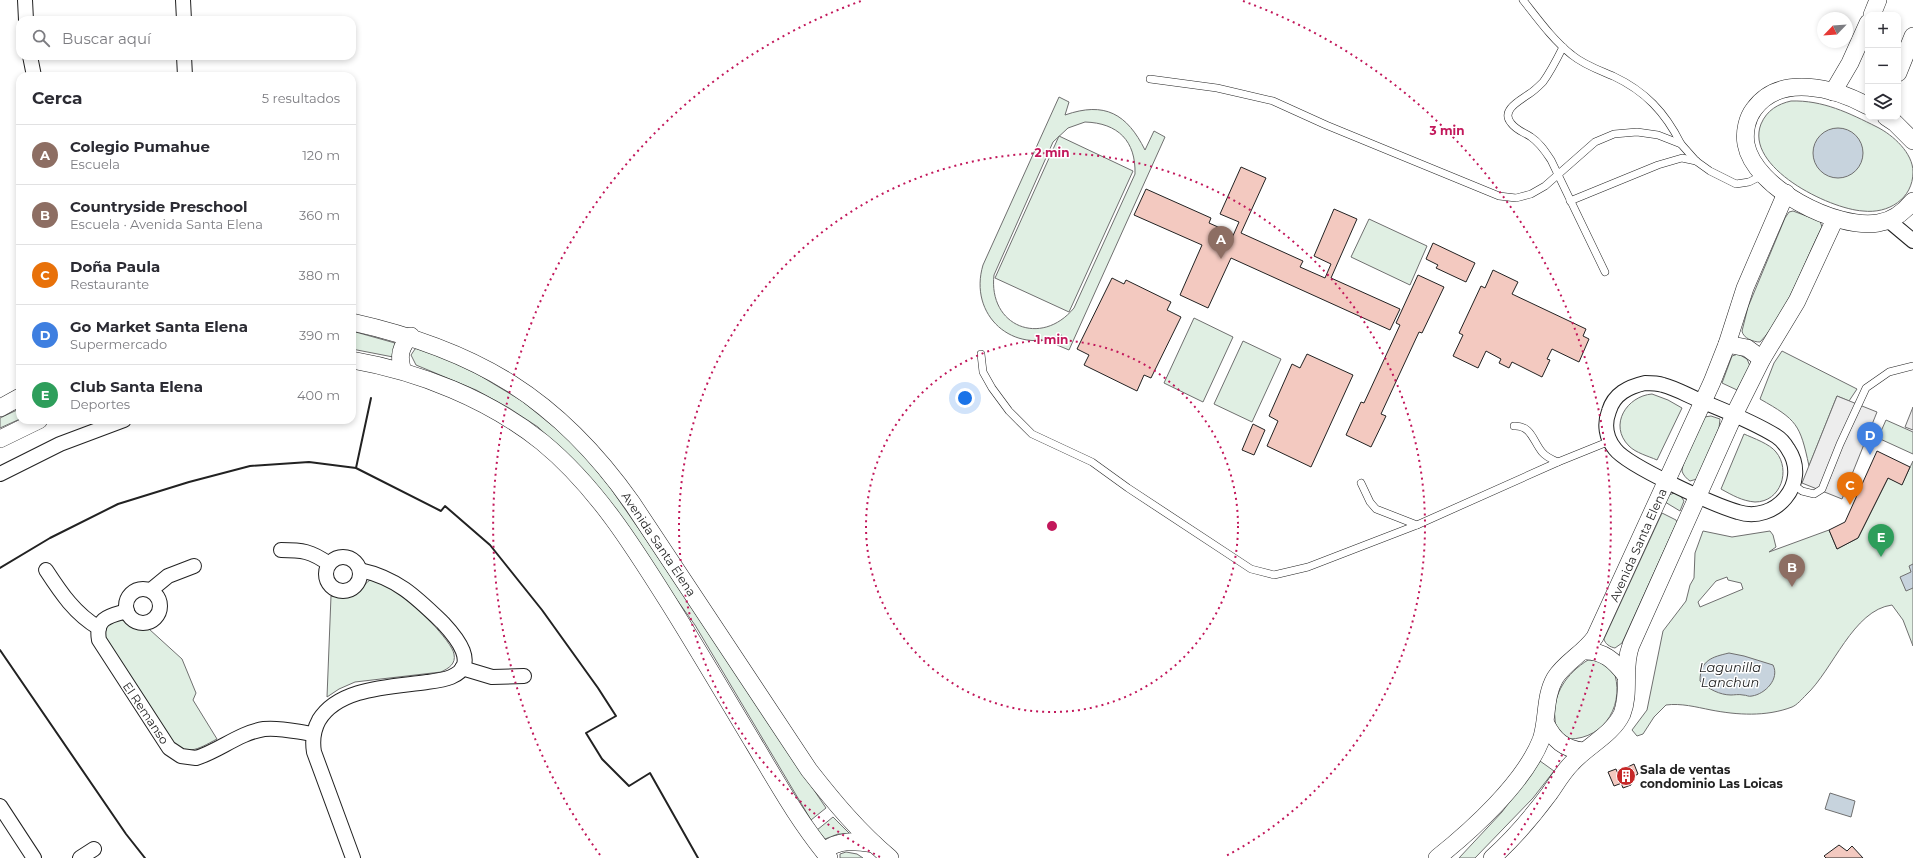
<!DOCTYPE html>
<html lang="es">
<head>
<meta charset="utf-8">
<style>
	body { margin:0; font-family:Montserrat,sans-serif; background:#f2f2f3; color:#2b2b33 }
	.controls { position:absolute; right:12px; top:12px; display:grid; overflow:hidden; border-radius:8px; box-shadow:0 2px 6px #0003 }
	.controls button { width:36px; height:36px; display:grid; place-items:center; padding:0; border:0; border-bottom:1px solid #e1e1e2; background:#fff; color:#2b2b33; font:20px sans-serif }
	.compass { position:absolute; left:1817px; top:12px; width:36px; height:36px; border-radius:50%; background:#fff; box-shadow:0 2px 6px #0003; rotate:245deg }
	.you { position:absolute; left:965px; top:398px; width:14px; height:14px; margin:-10px; border:3px solid #fff; border-radius:50%; background:#1a73e8; box-shadow:0 0 0 6px #1a73e833 }
	.badge { display:grid; place-items:center; width:26px; height:26px; border-radius:50%; background:#1a73e8; color:#fff; font-size:13px; font-weight:700 }
	.pin { position:absolute; translate:-50% -33px; filter:drop-shadow(0 1px 2px #0008) }
	.pin::after { content:''; position:absolute; top:21px; width:14px; height:12px; background:inherit; clip-path:polygon(0 0,100% 0,50% 100%) }
	.list { margin:0; padding:0; list-style:none }
	h2 { display:flex; justify-content:space-between; align-items:center; height:52px; margin:0; padding:0 16px; font-size:17px }
	h2 small { font-size:13px; font-weight:400; color:#7c7c81 }
	.list li { display:grid; grid-template-columns:26px 1fr auto; gap:12px; align-items:center; box-sizing:border-box; height:60px; padding:0 16px; border-top:1px solid #e1e1e2 }
	.list b { display:block; font-size:15px; white-space:nowrap }
	.list p { margin:0; font-size:13px; white-space:nowrap; color:#7c7c81 }
	.list em { font-size:13px; font-style:normal; color:#7c7c81 }
	.icon { flex:none; width:22px; height:22px; fill:none; stroke:currentColor; stroke-width:2; stroke-linecap:round; stroke-linejoin:round }
	.map { position:relative; flex:none; width:1913px; height:858px; overflow:hidden }
	.search { position:absolute; background:#fff; box-shadow:0 2px 6px #0003; left:16px; top:16px; width:340px; height:44px; display:flex; align-items:center; gap:10px; box-sizing:border-box; padding:0 14px; border-radius:12px; color:#7c7c81; font-size:15px }
	.panel { position:absolute; background:#fff; box-shadow:0 2px 6px #0003; left:16px; top:72px; width:340px; height:352px; border-radius:12px }
	.map>svg:first-child { display:block }
	.green { fill:#e0efe3; stroke:#6f6f6f; fill-rule:evenodd }
	.parking { fill:#ededed; stroke:#6f6f6f }
	.water { fill:#c7d3dd; stroke:#6f6f6f }
	.building { fill:#f3c9c0; stroke:#222 }
	.lines { fill:none; stroke-linecap:round; stroke-linejoin:round }
	.service-casing { stroke:#222; stroke-width:8 }
	.minor-casing { stroke:#222; stroke-width:16 }
	.tertiary-casing { stroke:#222; stroke-width:18 }
	.service { stroke:#fff; stroke-width:7 }
	.minor { stroke:#fff; stroke-width:14 }
	.tertiary { stroke:#fff; stroke-width:17 }
	.wall { stroke:#222; stroke-width:2 }
	.ring { fill:none; stroke:#c2185b; stroke-width:2; stroke-dasharray:2 4 }
	.labels { text-anchor:middle; dominant-baseline:central; stroke-width:3; stroke-linejoin:round; paint-order:stroke }
	.street-label { font-size:12px; fill:#222; stroke:#fff }
	.poi-label { font-size:12px; font-weight:bold; fill:#222; stroke:#fff; text-anchor:start }
	.water-label { font-size:13px; font-style:italic; fill:#222; stroke:#fff }
	.centre { fill:#c2185b; stroke:#fff; stroke-width:2 }
	.ring-label { font-size:12px; text-anchor:middle; font-weight:bold; fill:#c2185b; stroke:#fff; stroke-width:3; stroke-linejoin:round; paint-order:stroke }
</style>
</head>
<body>
<div class="map">
<svg width="1913" height="858" viewBox="0 0 1913 858">
	<rect width="100%" height="100%" fill="#fff"/>
	<g class="green">
		<path d="M1059 97 1069 102 1065 115C1105 101 1127 114 1145 150L1154 131 1165 137 1069 350 1057 345 1062 335C1013 356 968 315 983 265ZM1085 122C1118 123 1136 141 1135 174L1074 308C1041 348 988 326 994 275L1053 142 1068 128Z"/>
		<path d="M1791 101C1823 100 1849 113 1877 127 1893 135 1913 153 1913 172 1913 199 1888 214 1863 211 1829 209 1744 167 1761 124 1767 110 1778 104 1791 101Z"/>
		<polygon points="1059,136 1133,171 1069,312 995,278"/>
		<path d="M1793 211 1820 221 1822 227C1804 262 1787 314 1760 342 1753 342 1743 338 1742 331L1748 307 1785 218 1789 212Z"/>
		<polygon points="1369,219 1427,246 1410,285 1351,257"/>
		<polygon points="1194,318 1233,337 1203,402 1164,383"/>
		<polygon points="352,331 395,343 396,345 393,357 352,349"/>
		<polygon points="1243,341 1281,359 1252,422 1214,404"/>
		<polygon points="420,347 430,350 479,375 522,401 565,436 586,458 609,486 641,532 826,808 811,820 695,625 583,470 538,427 509,408 476,390 416,365 411,355 415,349"/>
		<path d="M1782 351 1857 389 1849 401 1837 396 1809 466C1800 424 1797 420 1760 399L1774 363Z"/>
		<polygon points="1738,354 1747,359 1750,366 1737,390 1722,383 1732,356"/>
		<path d="M1652 394 1668 400 1682 408 1657 460C1648 456 1636 453 1629 446 1608 425 1627 396 1652 394Z"/>
		<polygon points="17,410 20,410 20,419 0,428 0,418"/>
		<path d="M1711 416 1720 419 1719 428 1697 479 1690 481C1687 479 1683 475 1682 471 1682 462 1700 427 1704 417Z"/>
		<polygon points="1886,420 1913,432 1913,454 1878,438"/>
		<path d="M1744 434C1753 438 1770 444 1776 452 1791 470 1781 502 1755 502 1742 501 1732 495 1721 489Z"/>
		<path d="M1913 461V646L1903 620 1892 605C1853 610 1833 670 1806 695 1802 699 1797 705 1792 707 1766 717 1737 715 1711 710 1696 707 1681 703 1666 705L1654 717 1643 734 1637 736 1632 730 1647 710 1663 631 1686 601 1690 585 1694 578 1695 553 1703 531 1732 537 1770 531 1773 535 1776 547 1769 552 1829 530 1837 549 1858 538 1888 478 1902 484ZM1727 577 1728 580 1741 583 1743 589 1700 607 1698 602 1716 581Z"/>
		<polygon points="1674,493 1680,495 1684,501 1680,511 1665,502 1669,495"/>
		<path d="M1662 513 1676 520 1677 522 1622 643 1615 648C1610 647 1605 644 1604 639Z"/>
		<path d="M370 580C381 581 392 587 401 594 412 602 452 641 454 654 456 664 449 668 441 672L355 682 339 689 327 697 331 596C352 599 355 592 370 580Z"/>
		<path d="M117 619C130 620 134 629 149 629L182 659 196 693 193 700 217 739C196 750 187 757 169 738L104 636 106 625Z"/>
		<path d="M1588 660H1598L1613 669C1626 702 1606 739 1569 739 1565 736 1561 734 1559 731 1556 728 1555 723 1555 719 1552 694 1567 673 1588 660Z"/>
		<polygon points="1540,761 1554,771 1533,798 1475,858 1459,858 1502,812"/>
		<polygon points="833,817 850,834 838,834 825,839 817,830"/>
		<polygon points="846,852 857,854 863,858 840,858 840,854"/>
	</g>
	<g class="parking">
		<polygon points="1837,396 1877,412 1842,499 1802,483"/>
		<polygon points="1913,407 1913,430 1905,427"/>
	</g>
	<g class="water">
		<circle cx="1838" cy="153" r="25"/>
		<polygon points="1913,564 1913,588 1906,591 1900,577 1911,572 1909,566"/>
		<path d="M1729 653 1744 656 1773 665C1780 679 1765 694 1752 696 1748 697 1747 695 1743 695 1739 694 1734 695 1731 695 1720 695 1708 689 1700 681 1700 660 1712 657 1729 653Z"/>
		<polygon points="1830,793 1855,801 1851,817 1825,809"/>
	</g>
	<g class="building">
		<polygon points="1241,167 1266,178 1241,233 1303,261 1300,267 1325,278 1331,264 1314,256 1334,209 1357,219 1331,278 1400,309 1390,330 1231,258 1208,308 1180,295 1202,245 1134,215 1146,189 1211,218 1209,223 1227,231 1226,235 1232,238 1239,222 1220,214"/>
		<polygon points="1433,243 1475,263 1466,282 1436,268 1438,265 1426,259"/>
		<polygon points="1493,270 1518,282 1512,294 1586,329 1583,336 1589,339 1579,362 1552,349 1547,359 1550,360 1542,377 1512,362 1509,368 1499,363 1501,359 1486,351 1478,368 1453,356 1463,335 1459,333 1481,286 1485,288"/>
		<polygon points="1418,275 1444,287 1422,333 1419,332 1381,414 1386,416 1371,447 1346,435 1361,402 1364,403 1400,325 1396,323"/>
		<polygon points="1112,278 1124,284 1126,280 1171,302 1167,310 1181,317 1151,378 1144,375 1137,391 1084,365 1089,355 1077,349"/>
		<polygon points="1307,354 1353,375 1311,467 1267,446 1278,421 1269,416 1292,364 1300,368"/>
		<polygon points="1253,424 1265,430 1254,455 1242,450"/>
		<polygon points="1877,451 1910,467 1902,485 1888,478 1858,538 1837,549 1829,530 1845,522"/>
		<polygon points="1634,764 1638,774 1629,779 1631,785 1623,788 1617,772"/>
		<polygon points="1616,769 1622,783 1614,786 1608,772"/>
		<polygon points="1839,845 1847,851 1852,846 1863,858 1826,858 1824,856"/>
	</g>
	<g class="lines">
		<g class="service-casing">
			<g id="service">
				<path d="M1523 0C1538 19 1553 40 1572 55 1584 65 1599 70 1613 76 1645 91 1665 112 1681 144"/>
				<path d="M1563 47C1557 59 1551 71 1543 82 1539 86 1534 91 1529 94 1521 100 1500 110 1511 123 1517 131 1524 132 1531 137 1540 143 1545 151 1551 160L1605 272"/>
				<polyline points="1150,79 1217,88 1273,101 1326,125 1499,196 1516,198 1531,194 1545,186 1595,142 1614,134 1637,132 1658,135 1681,144 1696,161 1710,171 1736,184 1749,182 1763,175"/>
				<polyline points="1570,201 1658,165 1682,158 1696,161"/>
				<polyline points="981,354 983,372 992,388 1009,411 1032,434 1092,462 1128,488 1251,569 1274,575 1308,567 1417,525"/>
				<path d="M1514 426C1531 425 1533 441 1542 452 1546 457 1553 460 1558 462L1610 441"/>
				<polyline points="1361,483 1370,502 1376,509 1417,525 1558,462"/>
				<polyline points="1794,485 1802,491 1814,494 1822,489 1840,444 1866,388 1889,372 1913,366"/>
			</g>
		</g>
		<g class="minor-casing">
			<g id="minor">
				<polyline points="25,0 26,20"/>
				<polyline points="183,0 184,20"/>
				<polyline points="30,56 34,76"/>
				<polyline points="184,56 185,76"/>
				<polyline points="1888,220 1913,241"/>
				<path d="M1645 383C1651 383 1657 383 1663 385 1675 388 1687 395 1699 400 1725 411 1752 421 1776 436 1781 439 1785 444 1788 449 1811 483 1775 524 1738 512 1714 505 1628 466 1615 449 1606 438 1604 424 1609 411 1614 394 1628 387 1645 383Z"/>
				<polyline points="0,474 60,444 124,420"/>
				<path d="M281 550C302 550 311 551 329 564"/>
				<circle cx="343" cy="574" r="17"/>
				<path d="M46 570C61 593 75 614 99 628"/>
				<circle cx="143" cy="606" r="17"/>
				<polyline points="151,590 168,576 194,566"/>
				<path d="M127 611C109 616 95 618 99 640L169 748 181 756 196 758C219 751 239 733 264 729 280 727 297 732 313 734"/>
				<polyline points="462,668 492,677 524,676"/>
				<polyline points="0,806 34,858"/>
				<polyline points="80,858 94,849"/>
				<path d="M353 858 314 752C312 740 313 731 319 720 339 687 392 687 427 682 435 681 444 680 451 677 480 665 456 637 443 623 416 597 397 578 360 570"/>
			</g>
		</g>
		<g class="tertiary-casing">
			<g id="tertiary">
				<polyline points="1872,15 1878,0"/>
				<polyline points="1898,73 1913,36"/>
				<polyline points="1833,92 1850,63 1868,23"/>
				<path d="M1868 106C1835 88 1780 73 1754 109 1747 118 1744 132 1746 144 1754 188 1836 230 1878 223 1893 221 1904 212 1913 201"/>
				<polyline points="1886,117 1895,123 1913,141"/>
				<path d="M352 322C477 350 558 398 632 503L809 770C834 802 859 832 890 858"/>
				<polyline points="1727,344 1747,348 1762,359"/>
				<path d="M352 360C420 372 488 399 542 442 597 487 635 549 672 608 700 653 727 699 754 744 778 784 799 822 829 858"/>
				<path d="M403 371C398 357 400 346 411 336"/>
				<polyline points="0,408 20,397"/>
				<polyline points="0,439 39,420"/>
				<path d="M1583 651C1603 650 1615 661 1626 676"/>
				<path d="M1546 724C1554 740 1564 749 1583 751"/>
				<path d="M824 851C839 839 855 841 874 844"/>
				<path d="M1437 858C1472 830 1524 783 1541 740 1548 720 1544 697 1555 678 1565 662 1584 653 1595 637L1712 382 1727 344 1745 288 1786 193"/>
				<path d="M1492 858C1513 839 1532 817 1549 794 1556 784 1563 772 1572 763 1587 746 1612 735 1622 714 1631 691 1622 668 1631 645L1734 415 1762 359 1797 301 1835 219"/>
			</g>
		</g>
		<use href="#service" class="service"/>
		<use href="#minor" class="minor"/>
		<use href="#tertiary" class="tertiary"/>
		<g class="wall">
			<polyline points="356,468 371,398"/>
			<polyline points="0,568 50,538 118,504 189,482 250,466 309,462 356,468 441,511 445,506 490,545 542,610 598,688 616,716 586,733 602,759 629,786 650,773 698,858"/>
			<polyline points="0,650 126,834 145,858"/>
		</g>
	</g>
	<g class="ring">
		<circle cx="1052" cy="526" r="186"/>
		<path d="M880 857A373 373 0 1 1 1224 857"/>
		<path d="M600 855A559 559 0 0 1 861 1M1243 1A559 559 0 0 1 1504 855"/>
	</g>
	<defs>
		<g id="building-disc" transform="scale(1)"><circle r="9.5" fill="#c62828" stroke="#fff"/><path d="M-4-6H4V6H1V3H-1V6H-4ZM-2.5-4.3h1.7v1.8h-1.7ZM.8-4.3h1.7v1.8H.8ZM-2.5-1h1.7V.8h-1.7ZM.8-1h1.7V.8H.8Z" fill="#fff"/></g>
	</defs>
	<g fill-rule="evenodd">
		<use href="#building-disc" x="1626" y="776"/>
	</g>
	<g class="labels">
		<g class="street-label">
			<text transform="translate(659 544) rotate(56)">Avenida Santa Elena</text>
			<text transform="translate(1638 545) rotate(-66)">Avenida Santa Elena</text>
			<text transform="translate(146 713) rotate(56)">El Remanso</text>
		</g>
		<g class="poi-label">
			<text x="1640" y="769">Sala de ventas<tspan x="1640" dy="14">condominio Las Loicas</tspan></text>
		</g>
		<g class="water-label">
			<text x="1730" y="667">Lagunilla<tspan x="1730" dy="15">Lanchun</tspan></text>
		</g>
	</g>
	<circle cx="1052" cy="526" r="6" class="centre"/>
	<g class="ring-label">
		<text x="1447" y="135">3 min</text>
		<text x="1052" y="157">2 min</text>
		<text x="1052" y="344">1 min</text>
	</g>
</svg>
<div class="controls">
<button>+</button>
<button>−</button>
<button><svg class="icon" aria-label="layers" viewBox="0 0 24 24"><path d="M12 4l9 5-9 5-9-5zM3 14l9 5 9-5"/></svg></button>
</div>
<svg class="compass" viewBox="-18 -18 36 36"><path d="M0-13l5 13h-10z" fill="#e53935"/><path d="M0 13l5-13h-10z" fill="#7c7c81"/></svg>
<div class="you"></div>
<div class="pin badge" style="left:1221px;top:259px;background:#8d6e63">A</div>
<div class="pin badge" style="left:1792px;top:587px;background:#8d6e63">B</div>
<div class="pin badge" style="left:1850px;top:505px;background:#e8710a">C</div>
<div class="pin badge" style="left:1870px;top:455px;background:#3f7fe0">D</div>
<div class="pin badge" style="left:1881px;top:557px;background:#2e9e5b">E</div>
<div class="search"><svg class="icon" aria-label="search" viewBox="0 0 24 24"><circle cx="10" cy="10" r="6"/><path d="M15 15l6 6"/></svg>Buscar aquí</div>
<section class="panel">
<h2>Cerca<small>5 resultados</small></h2>
<ul class="list">
<li><span class="badge" style="background:#8d6e63">A</span><div><b>Colegio Pumahue</b><p>Escuela</p></div><em>120 m</em></li>
<li><span class="badge" style="background:#8d6e63">B</span><div><b>Countryside Preschool</b><p>Escuela · Avenida Santa Elena</p></div><em>360 m</em></li>
<li><span class="badge" style="background:#e8710a">C</span><div><b>Doña Paula</b><p>Restaurante</p></div><em>380 m</em></li>
<li><span class="badge" style="background:#3f7fe0">D</span><div><b>Go Market Santa Elena</b><p>Supermercado</p></div><em>390 m</em></li>
<li><span class="badge" style="background:#2e9e5b">E</span><div><b>Club Santa Elena</b><p>Deportes</p></div><em>400 m</em></li>
</ul>
</section>
</div>
</body>
</html>
